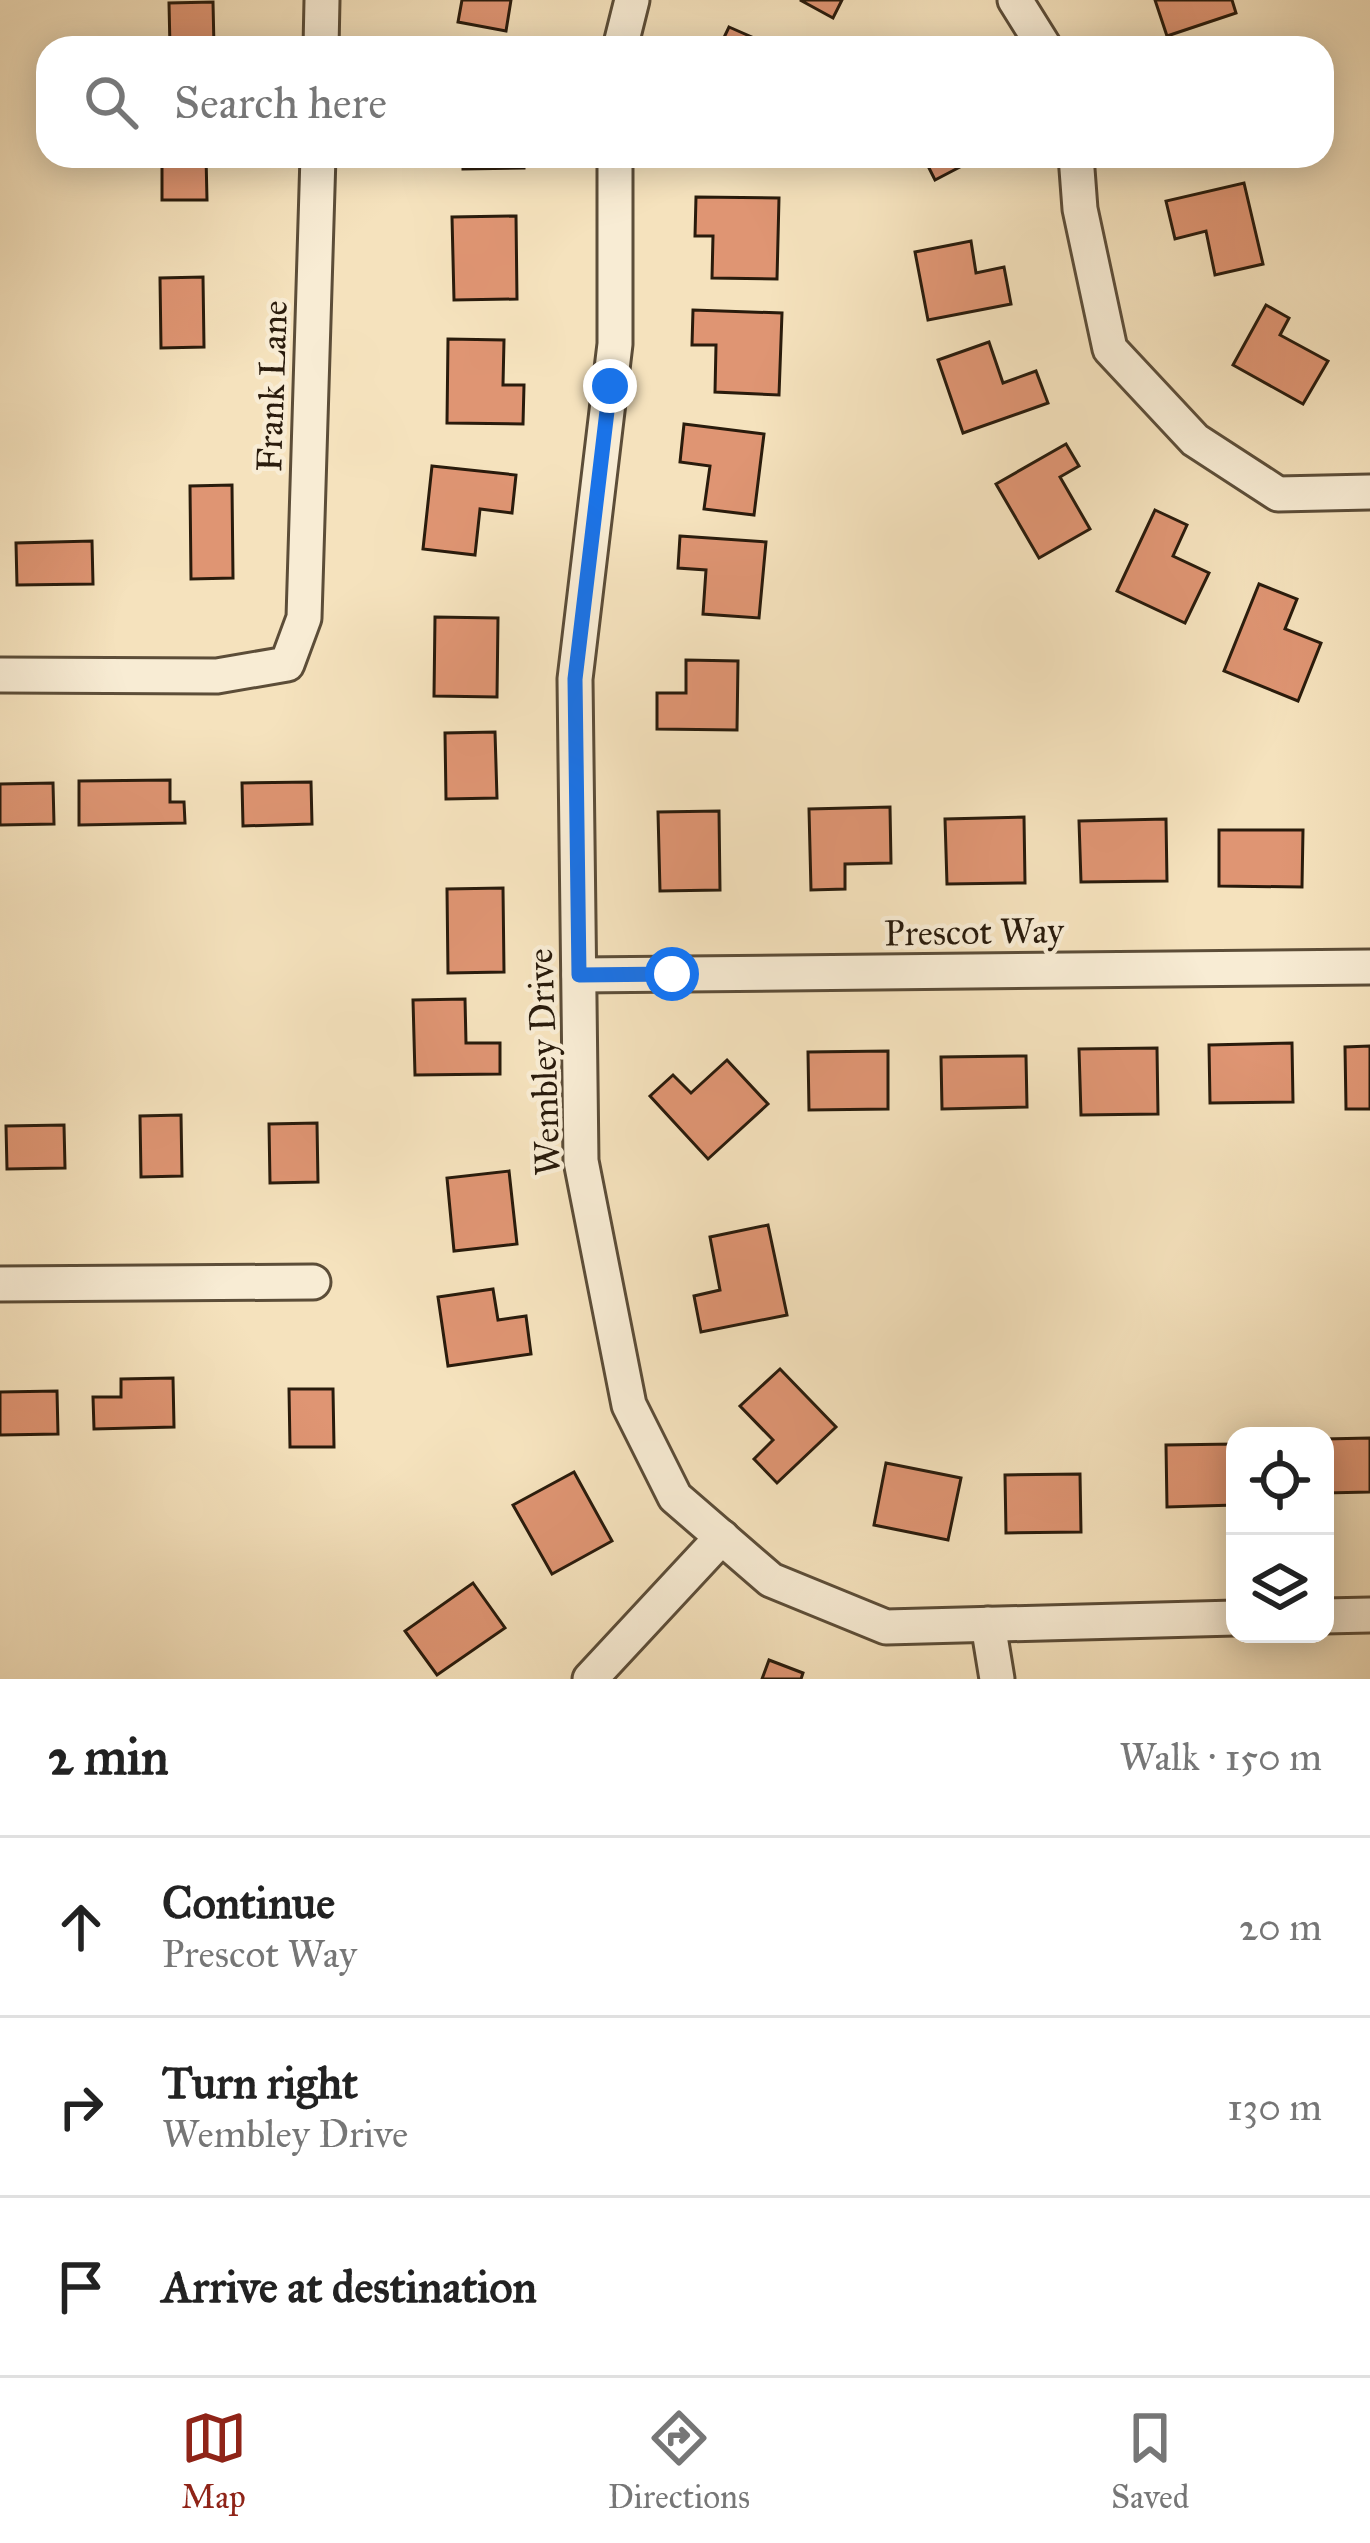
<!DOCTYPE html>
<html lang="en">
<head>
<meta charset="utf-8">
<style>
	body { margin:0; font-family:"IM FELL Great Primer",serif; background:#f6f6f6; color:#222 }
	.controls { position:absolute; right:36px; bottom:36px; display:grid; overflow:hidden; border-radius:24px; box-shadow:0 6px 30px #0003 }
	.controls button { width:108px; height:108px; display:grid; place-items:center; padding:0; border:0; border-bottom:3px solid #e0e0e0; background:#fff; color:#222; font:60px sans-serif }
	.stop { position:absolute; width:36px; height:36px; margin:-27px; border:9px solid #1a73e8; border-radius:50%; background:#fff }
	.stop.end { background:#1a73e8; border-color:#fff; box-shadow:0 3px 12px #0008 }
	.list { margin:0; padding:0; list-style:none }
	h2 { display:flex; justify-content:space-between; align-items:center; height:156px; margin:0; padding:0 48px; font-size:51px }
	h2 small { font-size:39px; font-weight:400; color:#767676 }
	.list li { display:grid; grid-template-columns:78px 1fr auto; gap:36px; align-items:center; box-sizing:border-box; height:180px; padding:0 48px; border-top:3px solid #e0e0e0 }
	.list b { display:block; font-size:45px; white-space:nowrap }
	.list p { margin:0; font-size:39px; white-space:nowrap; color:#767676 }
	.list em { font-size:39px; font-style:normal; color:#767676 }
	.icon { flex:none; width:66px; height:66px; fill:none; stroke:currentColor; stroke-width:2; stroke-linecap:round; stroke-linejoin:round }
	.map { position:relative; flex:none; width:1370px; height:1679px; overflow:hidden }
	.search { position:absolute; background:#fff; box-shadow:0 6px 30px #0003; left:36px; right:36px; top:36px; height:132px; display:flex; align-items:center; gap:30px; box-sizing:border-box; padding:0 42px; border-radius:36px; color:#767676; font-size:45px }
	.sheet { height:696px; background:#fff }
	nav { display:flex; justify-content:space-around; align-items:center; box-sizing:border-box; height:168px; border-top:3px solid #e0e0e0; background:#fff; font-size:33px; color:#767676 }
	nav a { display:grid; justify-items:center; gap:6px }
	nav .on { color:#8f2418 }
	.map>svg:first-child { display:block }
	.building { fill:#df9573; stroke:#291b0c; stroke-width:3 }
	.lines { fill:none; stroke-linecap:round; stroke-linejoin:round }
	.minor-casing { stroke:#5c4d38; stroke-width:39 }
	.minor { stroke:#f8ecd4; stroke-width:33 }
	.route { stroke:#1a73e8; stroke-width:15 }
	.labels { text-anchor:middle; dominant-baseline:central; stroke-width:9; stroke-linejoin:round; paint-order:stroke }
	.street-label { font-size:36px; fill:#291b0c; stroke:#f8ecd4 }
</style>
</head>
<body>
<div class="map">
<svg width="1370" height="1679" viewBox="0 0 1370 1679">
	<rect width="100%" height="100%" fill="#f5e2bd"/>
	<filter id="stains"><feTurbulence type="fractalNoise" baseFrequency=".00167" numOctaves="4"/><feColorMatrix values="0 0 0 0 .2 0 0 0 0 .09 0 0 0 0 .02 0 0 0 .5 -.17"/></filter>
	<radialGradient id="worn" r=".72"><stop offset=".6" stop-color="#630" stop-opacity="0"/><stop offset="1" stop-color="#630" stop-opacity=".3"/></radialGradient>
	<g class="building">
		<polygon points="462,0 511,0 506,31 458,22"/>
		<polygon points="800,0 842,0 833,18"/>
		<polygon points="1155,0 1232,0 1236,13 1167,36"/>
		<polygon points="213,2 214,48 170,48 169,3"/>
		<polygon points="729,27 777,48 719,48"/>
		<polygon points="162,156 206,156 207,200 162,200"/>
		<polygon points="463,156 524,156 524,168 463,169"/>
		<polygon points="923,156 981,156 935,180"/>
		<polygon points="1244,183 1263,264 1215,275 1206,231 1175,239 1166,201"/>
		<polygon points="696,197 779,198 777,279 712,278 713,236 695,236"/>
		<polygon points="516,216 517,299 454,300 452,217"/>
		<polygon points="971,241 976,273 1004,267 1011,304 928,320 915,252"/>
		<polygon points="203,277 204,347 161,348 160,278"/>
		<polygon points="1266,305 1289,318 1280,335 1328,361 1303,404 1233,365"/>
		<polygon points="693,310 782,313 779,395 715,392 716,345 692,345"/>
		<polygon points="448,339 504,340 503,385 524,385 523,424 447,423"/>
		<polygon points="989,342 1003,383 1036,371 1048,403 963,433 938,360"/>
		<polygon points="684,424 764,434 754,515 704,509 710,466 680,462"/>
		<polygon points="1066,444 1079,466 1060,477 1090,529 1039,558 996,484"/>
		<polygon points="432,466 516,475 512,513 480,509 475,555 423,549"/>
		<polygon points="232,485 233,578 191,579 190,486"/>
		<polygon points="1155,510 1187,525 1173,556 1209,573 1185,623 1117,591"/>
		<polygon points="680,536 766,542 759,618 703,614 706,570 678,568"/>
		<polygon points="92,541 93,584 17,585 16,543"/>
		<polygon points="1259,584 1297,599 1285,629 1321,643 1298,701 1224,671"/>
		<polygon points="435,617 498,618 497,697 434,696"/>
		<polygon points="686,660 738,661 737,730 657,729 657,693 686,693"/>
		<polygon points="495,732 497,798 446,799 445,733"/>
		<polygon points="170,780 170,802 184,802 185,823 79,825 79,781"/>
		<polygon points="311,782 312,824 243,826 242,783"/>
		<polygon points="53,783 54,824 0,825 0,784"/>
		<polygon points="890,807 891,863 845,864 845,889 811,890 809,809"/>
		<polygon points="719,811 720,890 660,891 658,812"/>
		<polygon points="1024,817 1025,883 947,884 945,819"/>
		<polygon points="1166,819 1167,881 1081,882 1079,821"/>
		<polygon points="1219,830 1303,830 1302,887 1219,886"/>
		<polygon points="503,888 504,972 448,973 447,889"/>
		<polygon points="465,999 466,1043 500,1043 500,1074 415,1075 413,1000"/>
		<polygon points="1292,1043 1293,1102 1210,1103 1209,1045"/>
		<polygon points="1370,1046 1370,1109 1346,1109 1345,1047"/>
		<polygon points="1157,1048 1158,1114 1081,1115 1079,1049"/>
		<polygon points="888,1051 888,1109 809,1110 808,1052"/>
		<polygon points="1026,1056 1027,1107 942,1109 941,1057"/>
		<polygon points="727,1060 768,1104 708,1159 650,1096 673,1075 691,1093"/>
		<polygon points="181,1115 182,1176 141,1177 140,1116"/>
		<polygon points="317,1123 318,1182 270,1183 269,1124"/>
		<polygon points="64,1125 65,1168 7,1169 6,1126"/>
		<polygon points="509,1171 517,1244 454,1251 447,1178"/>
		<polygon points="768,1225 787,1315 701,1332 694,1296 720,1290 710,1237"/>
		<polygon points="493,1289 498,1320 526,1316 531,1354 448,1366 438,1297"/>
		<polygon points="780,1369 836,1427 777,1483 754,1459 773,1440 740,1406"/>
		<polygon points="173,1378 174,1427 94,1429 93,1397 121,1397 121,1379"/>
		<polygon points="289,1389 333,1389 334,1447 290,1447"/>
		<polygon points="57,1391 58,1434 0,1435 0,1392"/>
		<polygon points="1370,1438 1370,1492 1325,1493 1325,1439"/>
		<polygon points="1235,1444 1235,1505 1167,1507 1166,1445"/>
		<polygon points="886,1463 961,1478 948,1540 874,1525"/>
		<polygon points="574,1472 612,1541 552,1574 513,1505"/>
		<polygon points="1080,1474 1081,1532 1006,1533 1005,1475"/>
		<polygon points="473,1583 505,1628 437,1675 405,1631"/>
		<polygon points="769,1660 803,1673 801,1679 762,1679"/>
	</g>
	<g class="lines">
		<g class="minor-casing">
			<g id="minor">
				<polyline points="1015,0 1045,48"/>
				<polyline points="321,48 322,0"/>
				<polyline points="620,48 632,0"/>
				<polyline points="615,156 615,344 575,679 581,1161 629,1405 675,1497 771,1580 886,1627 1235,1618"/>
				<polyline points="1076,156 1080,209 1110,349 1195,440 1278,494 1370,492"/>
				<polyline points="0,675 217,676 287,664 304,618 318,156"/>
				<polyline points="579,975 1370,967"/>
				<polyline points="0,1284 313,1282"/>
				<polyline points="1325,1616 1370,1615"/>
				<polyline points="988,1624 997,1679"/>
				<polyline points="590,1679 722,1537"/>
			</g>
		</g>
		<use href="#minor" class="minor"/>
	</g>
	<g class="lines">
		<polyline class="route" points="610,386 575,679 579,975 672,974"/>
	</g>
	<g class="labels">
		<g class="street-label">
			<text transform="translate(272 386) rotate(-88)">Frank Lane</text>
			<text transform="translate(974 932) rotate(-1)">Prescot Way</text>
			<text transform="translate(544 1062) rotate(-92)">Wembley Drive</text>
		</g>
	</g>
	<rect width="100%" height="100%" filter="url(#stains)"/>
	<rect width="100%" height="100%" fill="url(#worn)"/>
</svg>
<div class="controls">
<button><svg class="icon" aria-label="locate" viewBox="0 0 24 24"><circle cx="12" cy="12" r="6"/><path d="M12 2v4M12 18v4M2 12h4M18 12h4"/></svg></button>
<button><svg class="icon" aria-label="layers" viewBox="0 0 24 24"><path d="M12 4l9 5-9 5-9-5zM3 14l9 5 9-5"/></svg></button>
</div>
<div class="stop" style="left:672px;top:974px"></div>
<div class="stop end" style="left:610px;top:386px"></div>
<div class="search"><svg class="icon" aria-label="search" viewBox="0 0 24 24"><circle cx="10" cy="10" r="6"/><path d="M15 15l6 6"/></svg>Search here</div>
</div>
<section class="sheet">
<h2>2 min<small>Walk · 150 m</small></h2>
<ul class="list">
<li><svg class="icon" aria-label="ahead" viewBox="0 0 24 24"><path d="M12 20V5M6 11l6-6 6 6"/></svg><div><b>Continue</b><p>Prescot Way</p></div><em>20 m</em></li>
<li><svg class="icon" aria-label="right" viewBox="0 0 24 24"><path d="M7 20v-9h11M14 6l5 5-5 5"/></svg><div><b>Turn right</b><p>Wembley Drive</p></div><em>130 m</em></li>
<li><svg class="icon" aria-label="arrive" viewBox="0 0 24 24"><path d="M6 21V4h12l-3 4 3 4H6"/></svg><div><b>Arrive at destination</b></div></li>
</ul>
</section>
<nav>
<a class="on"><svg class="icon" aria-label="map" viewBox="0 0 24 24"><path d="M3 6l6-2 6 2 6-2v14l-6 2-6-2-6 2zM9 4v14M15 6v14"/></svg>Map</a>
<a><svg class="icon" aria-label="directions" viewBox="0 0 24 24"><path d="M12 3l9 9-9 9-9-9zM9 14v-3h6M13 9l2 2-2 2"/></svg>Directions</a>
<a><svg class="icon" aria-label="saved" viewBox="0 0 24 24"><path d="M7 4h10v16l-5-4-5 4z"/></svg>Saved</a>
</nav>
</body>
</html>
